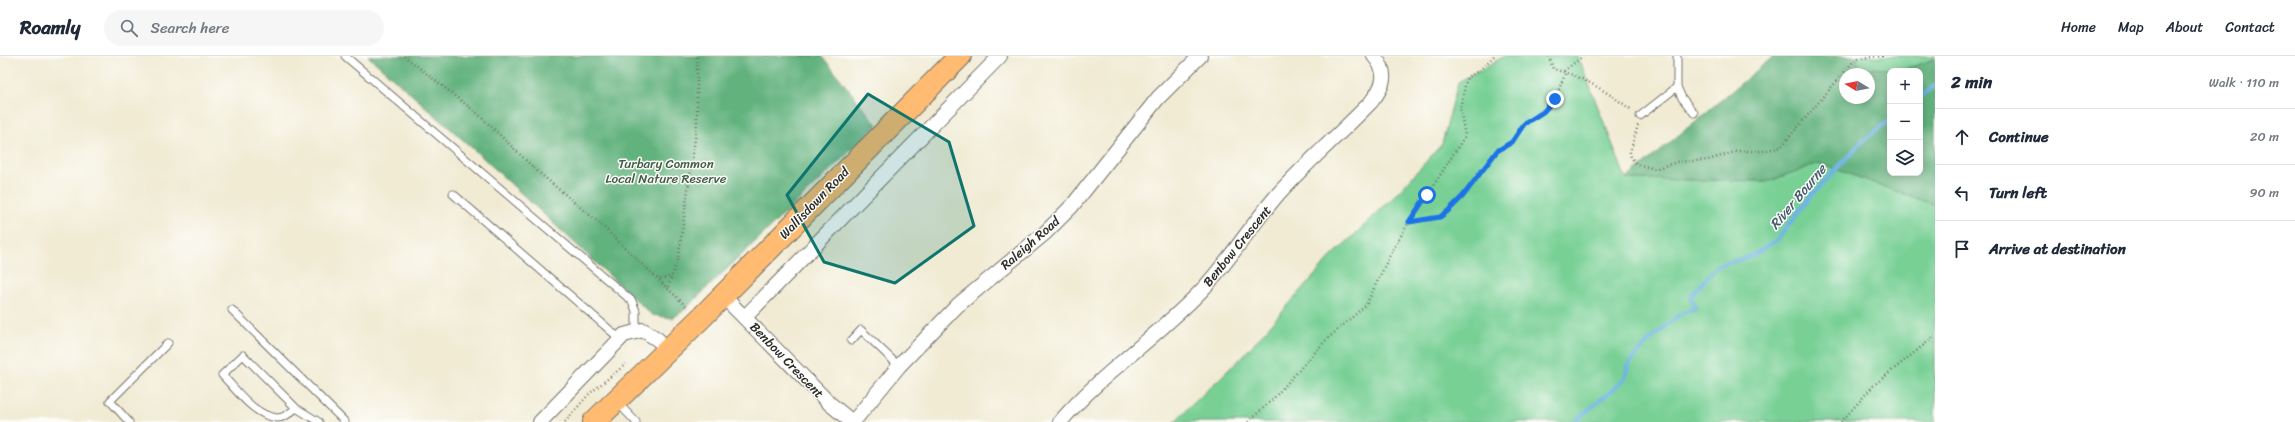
<!DOCTYPE html>
<html lang="en">
<head>
<meta charset="utf-8">
<style>
	body { margin:0; font-family:Sriracha,sans-serif; background:#f6f6f7; color:#1f2937 }
	.controls { position:absolute; right:12px; top:12px; display:grid; overflow:hidden; border-radius:8px; box-shadow:0 2px 10px #0003 }
	.controls button { width:36px; height:36px; display:grid; place-items:center; padding:0; border:0; border-bottom:1px solid #e0e1e3; background:#fff; color:#1f2937; font:20px sans-serif }
	.compass { position:absolute; left:1839px; top:12px; width:36px; height:36px; border-radius:50%; background:#fff; box-shadow:0 2px 10px #0003; rotate:280deg }
	.stop { position:absolute; width:12px; height:12px; margin:-9px; border:3px solid #1a73e8; border-radius:50%; background:#fff }
	.stop.end { background:#1a73e8; border-color:#fff; box-shadow:0 1px 4px #0008 }
	.list { margin:0; padding:0; list-style:none }
	h2 { display:flex; justify-content:space-between; align-items:center; height:52px; margin:0; padding:0 16px; font-size:17px }
	h2 small { font-size:13px; font-weight:400; color:#747a83 }
	.list li { display:grid; grid-template-columns:26px 1fr auto; gap:12px; align-items:center; box-sizing:border-box; height:56px; padding:0 16px; border-top:1px solid #e0e1e3 }
	.list b { display:block; font-size:15px; white-space:nowrap }
	.list em { font-size:13px; font-style:normal; color:#747a83 }
	.icon { flex:none; width:22px; height:22px; fill:none; stroke:currentColor; stroke-width:2; stroke-linecap:round; stroke-linejoin:round }
	.map { position:relative; flex:none; width:1935px; height:366px; overflow:hidden }
	header { display:flex; align-items:center; gap:24px; box-sizing:border-box; height:56px; padding:0 20px; background:#fff; border-bottom:1px solid #e0e1e3 }
	header strong { font-size:19px }
	nav { display:flex; gap:22px; margin-inline-start:auto; font-size:14px }
	.search { width:280px; height:36px; background:#f6f6f7; display:flex; align-items:center; gap:10px; box-sizing:border-box; padding:0 14px; border-radius:22px; color:#747a83; font-size:15px }
	main { display:flex }
	aside { flex:1; background:#fff }
	.map>svg:first-child { display:block }
	.green { fill:#78d095; stroke:#527e60 }
	.forest { fill:#62b27e; stroke:#466e54; fill-rule:evenodd }
	.lines { fill:none; stroke-linecap:round; stroke-linejoin:round }
	.stream { stroke:#6fb4e5; stroke-width:4 }
	.service-casing { stroke:#706e66; stroke-width:9 }
	.minor-casing { stroke:#706e66; stroke-width:16 }
	.primary-casing { stroke:#706e66; stroke-width:24 }
	.path { stroke:#706e66; stroke-width:2.5; stroke-dasharray:1 3; stroke-linecap:butt }
	.service { stroke:#fff; stroke-width:7 }
	.minor { stroke:#fff; stroke-width:14 }
	.primary { stroke:#ffbb71; stroke-width:22 }
	.route { stroke:#1a73e8; stroke-width:5 }
	.marked { fill:#0f766e; fill-opacity:0.2; stroke:#0f766e; stroke-width:3; stroke-linejoin:round }
	.labels { text-anchor:middle; dominant-baseline:central; stroke-width:3; stroke-linejoin:round; paint-order:stroke }
	.park-label { font-size:13px; fill:#425d4b; stroke:#fdfcf7 }
	.street-label { font-size:13px; fill:#2b2b2b; stroke:#fdfcf7 }
	.water-label { font-size:14px; font-style:italic; fill:#435b6c; stroke:#fdfcf7 }
</style>
</head>
<body>
<header>
<strong>Roamly</strong>
<div class="search"><svg class="icon" aria-label="search" viewBox="0 0 24 24"><circle cx="10" cy="10" r="6"/><path d="M15 15l6 6"/></svg>Search here</div>
<nav><a>Home</a><a>Map</a><a>About</a><a>Contact</a></nav>
</header>
<main>
<div class="map">
<svg width="1935" height="366" viewBox="0 0 1935 366">
	<rect width="100%" height="100%" fill="#fdfcf7"/>
	<filter id="ink" filterUnits="userSpaceOnUse"><feTurbulence type="fractalNoise" baseFrequency=".025" numOctaves="2"/><feDisplacementMap in="SourceGraphic" scale="8" xChannelSelector="R" yChannelSelector="G"/><feConvolveMatrix kernelMatrix="1 2 1 2 8 2 1 2 1" color-interpolation-filters="sRGB"/></filter>
	<filter id="wash" filterUnits="userSpaceOnUse"><feTurbulence type="fractalNoise" baseFrequency=".012" numOctaves="4" result="noise"/><feDisplacementMap in="SourceGraphic" scale="16" xChannelSelector="R" yChannelSelector="G"/><feGaussianBlur stdDeviation="0.9" result="paint"/><feColorMatrix in="noise" values="0 0 0 0 0 0 0 0 0 0 0 0 0 0 0 0 0 1.4 0 .05"/><feComposite in="paint" operator="in"/></filter>
	<g filter="url(#wash)">
		<rect width="100%" height="100%" fill="#f1ebd4"/>
		<g class="green">
			<polygon points="1505,0 1578,0 1626,123 1769,125 1819,107 1935,149 1935,366 1174,366 1243,300 1331,201 1396,139 1442,88 1458,26"/>
			<polygon points="1855,0 1935,0 1935,3 1905,13 1859,12"/>
		</g>
		<g class="forest">
			<polygon points="368,0 822,0 877,69 682,256 672,262 652,259 480,99"/>
			<path d="M1774 0H1855L1860 12 1905 13 1935 3V149L1819 107 1769 125 1626 123ZM1890 15H1920V117H1890ZM1845 18H1869V42H1845Z"/>
		</g>
		<g class="lines">
			<g class="stream">
				<polyline points="1920,41 1935,29"/>
				<polyline points="1574,366 1624,324 1629,307 1656,278 1679,259 1695,252 1691,240 1717,210 1752,200 1778,183 1808,143 1863,85 1890,64"/>
			</g>
		</g>
	</g>
	<g filter="url(#ink)">
		<g class="lines">
			<g class="service-casing">
				<g id="service">
					<polyline points="345,0 632,245 636,255 636,275"/>
					<polyline points="1677,31 1682,42 1694,57"/>
					<polyline points="1640,60 1677,31 1677,0"/>
					<polyline points="453,138 619,282"/>
					<polyline points="232,254 345,366"/>
					<polyline points="851,285 861,274 899,310"/>
					<polyline points="617,346 636,366"/>
					<path d="M296 352C291 356 285 362 277 362 254 360 237 334 222 319L243 299 296 352 319 366"/>
					<polyline points="129,366 110,345 168,287"/>
				</g>
			</g>
			<g class="minor-casing">
				<g id="minor">
					<polyline points="723,240 829,347 852,366"/>
					<polyline points="745,261 1000,0"/>
					<polyline points="540,366 624,279 643,274 657,283 669,294"/>
					<polyline points="853,366 899,310 958,249 1045,177 1072,150 1158,42 1200,0"/>
					<path d="M1060 366C1102 317 1157 281 1202 234 1230 204 1252 168 1279 137 1308 105 1341 77 1371 46 1384 30 1389 17 1374 0"/>
				</g>
			</g>
			<g class="primary-casing">
				<polyline id="primary" points="594,366 700,263 960,0"/>
			</g>
			<g class="path">
				<polyline points="404,0 478,58 537,115 598,166 688,252"/>
				<path d="M1549 0 1553 13C1585 21 1605 35 1632 54"/>
				<polyline points="1564,15 1583,0"/>
				<polyline points="1638,69 1630,96 1631,102 1637,108 1655,113 1677,106 1708,104 1738,95 1763,95 1781,91 1852,7 1859,2 1883,0"/>
				<polyline points="1410,166 1465,80 1460,52 1467,21 1479,15 1494,0"/>
				<polyline points="660,223 672,220"/>
				<polyline points="668,231 678,203 693,98 697,68 697,0"/>
				<polyline points="565,366 589,338 626,308"/>
				<polyline points="1248,366 1272,344 1327,283 1366,249 1392,195 1409,166 1440,161 1463,140 1497,95 1512,86 1524,69 1543,56 1555,43 1566,16"/>
				<polyline points="1841,366 1874,329 1935,280"/>
			</g>
			<use href="#service" class="service"/>
			<use href="#minor" class="minor"/>
			<use href="#primary" class="primary"/>
		</g>
	</g>
	<g class="lines" filter="url(#ink)">
		<polyline class="route" points="1427,139 1409,166 1440,161 1448,155 1463,140 1497,95 1512,86 1524,68 1543,56 1555,43"/>
	</g>
	<path class="marked" d="M868 38 949 86 974 170 895 227 824 206 787 139Z"/>
	<g class="labels">
		<g class="park-label">
			<text x="666" y="107">Turbary Common<tspan x="666" dy="15">Local Nature Reserve</tspan></text>
		</g>
		<g class="street-label">
			<text transform="translate(814 147) rotate(-46)">Wallisdown Road</text>
			<text transform="translate(1030 187) rotate(-41)">Raleigh Road</text>
			<text transform="translate(1237 190) rotate(-51)">Benbow Crescent</text>
			<text transform="translate(787 304) rotate(46)">Benbow Crescent</text>
		</g>
		<g class="water-label">
			<text transform="translate(1798 141) rotate(-50)">River Bourne</text>
		</g>
	</g>
</svg>
<div class="controls">
<button>+</button>
<button>−</button>
<button><svg class="icon" aria-label="layers" viewBox="0 0 24 24"><path d="M12 4l9 5-9 5-9-5zM3 14l9 5 9-5"/></svg></button>
</div>
<svg class="compass" viewBox="-18 -18 36 36"><path d="M0-13l5 13h-10z" fill="#e53935"/><path d="M0 13l5-13h-10z" fill="#747a83"/></svg>
<div class="stop" style="left:1427px;top:139px"></div>
<div class="stop end" style="left:1555px;top:43px"></div>
</div>
<aside>
<h2>2 min<small>Walk · 110 m</small></h2>
<ul class="list">
<li><svg class="icon" aria-label="ahead" viewBox="0 0 24 24"><path d="M12 20V5M6 11l6-6 6 6"/></svg><div><b>Continue</b></div><em>20 m</em></li>
<li><svg class="icon" aria-label="left" viewBox="0 0 24 24"><path d="M17 20v-9H6M10 6l-5 5 5 5"/></svg><div><b>Turn left</b></div><em>90 m</em></li>
<li><svg class="icon" aria-label="arrive" viewBox="0 0 24 24"><path d="M6 21V4h12l-3 4 3 4H6"/></svg><div><b>Arrive at destination</b></div></li>
</ul>
</aside>
</main>
</body>
</html>
